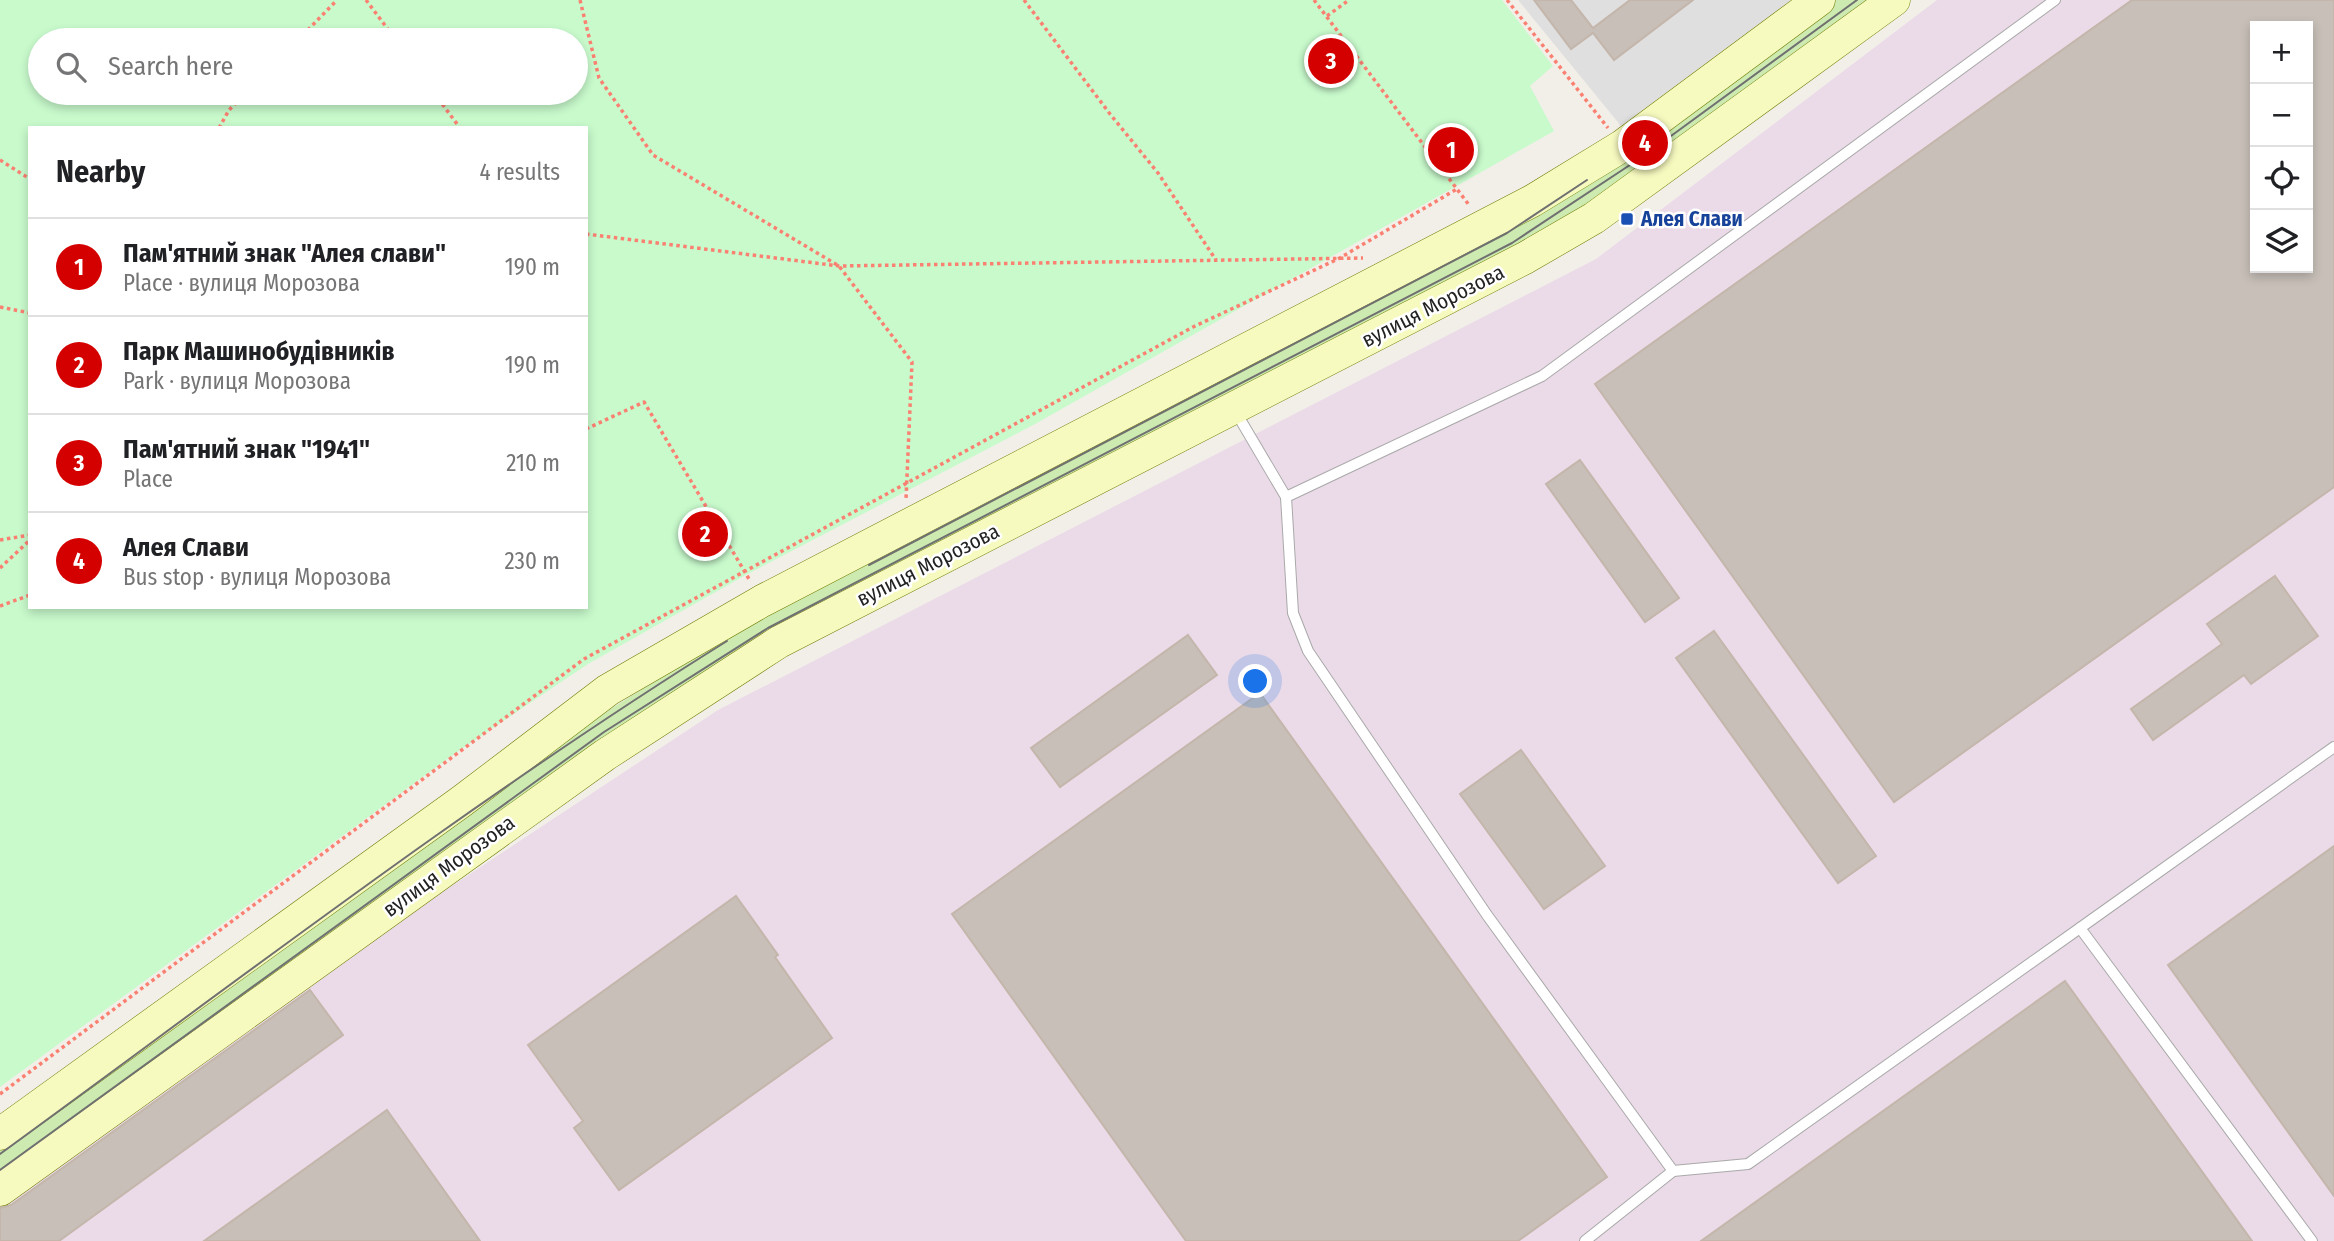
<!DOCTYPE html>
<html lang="en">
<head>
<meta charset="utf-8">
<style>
	body { margin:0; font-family:"Fira Sans Condensed",sans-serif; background:#f6f6f6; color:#202124 }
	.controls { position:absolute; right:21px; top:21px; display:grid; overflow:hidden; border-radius:0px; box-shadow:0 4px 10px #0003 }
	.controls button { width:63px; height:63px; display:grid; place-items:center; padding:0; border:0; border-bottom:2px solid #e0e0e0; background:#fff; color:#202124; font:35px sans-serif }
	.you { position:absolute; left:1256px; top:682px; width:24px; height:24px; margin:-18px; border:5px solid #fff; border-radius:50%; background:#1a73e8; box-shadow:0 0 0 10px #1a73e833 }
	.badge { display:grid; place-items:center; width:46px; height:46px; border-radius:50%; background:#d40000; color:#fff; font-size:23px; font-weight:700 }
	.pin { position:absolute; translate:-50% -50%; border:4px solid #fff; box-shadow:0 2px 7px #0006 }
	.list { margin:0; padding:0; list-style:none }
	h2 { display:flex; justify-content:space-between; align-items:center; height:91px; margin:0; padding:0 28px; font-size:30px }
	h2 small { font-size:23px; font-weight:400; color:#757577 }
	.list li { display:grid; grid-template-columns:46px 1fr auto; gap:21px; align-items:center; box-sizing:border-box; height:98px; padding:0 28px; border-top:2px solid #e0e0e0 }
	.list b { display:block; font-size:26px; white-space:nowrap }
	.list p { margin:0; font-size:23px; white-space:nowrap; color:#757577 }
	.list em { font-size:23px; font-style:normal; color:#757577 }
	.icon { flex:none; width:38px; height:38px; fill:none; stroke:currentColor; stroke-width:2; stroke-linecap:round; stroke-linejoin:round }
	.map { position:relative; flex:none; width:2334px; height:1241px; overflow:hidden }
	.search { position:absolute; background:#fff; box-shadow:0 4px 10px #0003; left:28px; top:28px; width:560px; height:77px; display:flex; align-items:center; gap:18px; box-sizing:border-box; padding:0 24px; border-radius:38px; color:#757577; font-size:26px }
	.panel { position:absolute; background:#fff; box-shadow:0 4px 10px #0003; left:28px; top:126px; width:560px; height:483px; border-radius:0px }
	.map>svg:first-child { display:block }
	.residential { fill:#e0dfdf }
	.industrial { fill:#ebdbe8; fill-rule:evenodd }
	.grass { fill:#cdebb0 }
	.park { fill:#c8facc; fill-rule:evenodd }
	.building { fill:#c7bfb8; stroke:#c4b6ab; stroke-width:2; fill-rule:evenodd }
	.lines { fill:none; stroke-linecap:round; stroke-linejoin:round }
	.service-casing { stroke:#a9a9a9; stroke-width:12 }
	.secondary-casing { stroke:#707d05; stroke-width:33 }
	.path { stroke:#fa8072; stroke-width:3.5; stroke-dasharray:3.5 3.5; stroke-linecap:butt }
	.service { stroke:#fff; stroke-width:10 }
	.secondary { stroke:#f7fabf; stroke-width:32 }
	.tram { stroke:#707070; stroke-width:2 }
	.transit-dot { fill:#1a4fb4; stroke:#fff; stroke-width:2.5 }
	.labels { text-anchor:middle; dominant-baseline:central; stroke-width:5; stroke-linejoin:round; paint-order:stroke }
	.transit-label { font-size:21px; font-weight:bold; fill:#164399; stroke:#fff; text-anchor:start }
	.street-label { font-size:21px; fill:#222; stroke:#fff }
</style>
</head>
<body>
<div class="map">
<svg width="2334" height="1241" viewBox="0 0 2334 1241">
	<rect width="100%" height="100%" fill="#f2efe9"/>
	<polygon class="residential" points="1518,0 1791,0 1621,126"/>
	<path class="industrial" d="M1937 0H2334V1241H0V1203L305 983 718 710 1596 259ZM2255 26H2308V268H2255Z"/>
	<polygon class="grass" points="1830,0 1877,0 1587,212 784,629 0,1180 0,1144 549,748 772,607 1301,331"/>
	<path class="park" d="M0 0H1502L1553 66 1530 86 1554 131 1035 424 744 576 588 664 457 752 0 1087ZM40 40H576V93H40ZM30 128H586V607H30Z"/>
	<g class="building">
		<polygon points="1534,0 1571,0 1593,28 1630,0 1693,0 1614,60 1593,33 1571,49"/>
		<path d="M2132 0H2334V487L1894 802 1595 384ZM2255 26H2308V268H2255Z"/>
		<polygon points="1580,460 1679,598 1645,622 1546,484"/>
		<polygon points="2275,576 2318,636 2251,684 2244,675 2153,740 2131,709 2222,644 2207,624"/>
		<polygon points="1714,631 1876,856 1838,883 1676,658"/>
		<polygon points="1188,635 1217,675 1060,787 1031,748"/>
		<polygon points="1260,693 1607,1177 1518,1241 1186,1241 952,914"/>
		<polygon points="1521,750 1605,866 1544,909 1460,794"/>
		<polygon points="2334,846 2334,1196 2168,965"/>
		<polygon points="736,896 778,955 775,957 832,1038 619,1190 574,1128 583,1121 528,1045"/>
		<polygon points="2065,981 2252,1241 1701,1241"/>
		<polygon points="310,990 343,1035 59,1241 0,1241 0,1208 11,1205"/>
		<polygon points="387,1110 480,1241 204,1241"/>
	</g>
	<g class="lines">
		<g class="service-casing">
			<g id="service">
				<polyline points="2055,0 1542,376 1286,497 1293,613 1308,651 1487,915 1673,1171 1748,1164 2080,928"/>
				<polyline points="1234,409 1286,497"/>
				<polyline points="1585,1241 1673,1171"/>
				<polyline points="2312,1241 2080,928 2334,747"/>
			</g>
		</g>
		<g class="secondary-casing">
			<g id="secondary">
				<polyline points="0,1134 462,801 608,690 762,601 1532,201 1622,146 1819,0"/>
				<polyline points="0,1190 605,755 779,642 1525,258 1594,218 1894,0"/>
			</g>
		</g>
		<g class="path">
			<polyline points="366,0 396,40"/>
			<polyline points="580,0 599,78 653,155 839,266 912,362 906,499"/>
			<polyline points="1024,0 1110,114 1158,173 1216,260"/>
			<polyline points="1314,0 1469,205"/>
			<polyline points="1507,0 1608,128"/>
			<polyline points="1327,16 1349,0"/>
			<polyline points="298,40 337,0"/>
			<polyline points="434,93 460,128"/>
			<polyline points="219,128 229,110 246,93"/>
			<polyline points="0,160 30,179"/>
			<polyline points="586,234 839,266 1363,258"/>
			<polyline points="0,307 30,313"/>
			<polyline points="586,429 644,402 749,579"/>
			<polyline points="0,540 30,535"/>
			<polyline points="0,568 30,540"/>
			<polyline points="0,606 30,595"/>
			<polyline points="0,1094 584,659 1193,327 1338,259 1457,189"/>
		</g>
		<use href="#service" class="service"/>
		<use href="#secondary" class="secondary"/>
		<g class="tram">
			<polyline points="869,565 1507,233 1587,180"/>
			<path d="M0 1154C240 979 475 798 727 641"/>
			<polyline points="0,1170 604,732 768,628 1512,243 1645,155 1857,0"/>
		</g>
	</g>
	<rect class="transit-dot" x="1620" y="212" width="14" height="14" rx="3.5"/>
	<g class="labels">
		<g class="transit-label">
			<text x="1641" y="219">Aлея Слави</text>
		</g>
		<g class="street-label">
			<text transform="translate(1433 306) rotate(-27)">вулиця Морозова</text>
			<text transform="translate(928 565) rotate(-27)">вулиця Морозова</text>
			<text transform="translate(449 866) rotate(-36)">вулиця Морозова</text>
		</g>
	</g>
</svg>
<div class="controls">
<button>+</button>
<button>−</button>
<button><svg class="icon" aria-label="locate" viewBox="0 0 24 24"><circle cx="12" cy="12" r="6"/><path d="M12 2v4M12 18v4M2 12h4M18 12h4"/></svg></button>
<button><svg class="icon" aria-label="layers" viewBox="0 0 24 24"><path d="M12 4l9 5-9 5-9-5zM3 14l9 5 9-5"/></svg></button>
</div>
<div class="you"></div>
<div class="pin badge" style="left:1451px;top:150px">1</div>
<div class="pin badge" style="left:705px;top:534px">2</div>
<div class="pin badge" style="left:1331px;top:61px">3</div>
<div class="pin badge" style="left:1645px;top:143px">4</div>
<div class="search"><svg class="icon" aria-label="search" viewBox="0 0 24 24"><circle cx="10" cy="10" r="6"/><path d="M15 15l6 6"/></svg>Search here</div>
<section class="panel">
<h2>Nearby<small>4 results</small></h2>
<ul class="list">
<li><span class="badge">1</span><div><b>Пам'ятний знак &quot;Алея слави&quot;</b><p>Place · вулиця Морозова</p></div><em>190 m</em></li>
<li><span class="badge">2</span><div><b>Парк Машинобудівників</b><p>Park · вулиця Морозова</p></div><em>190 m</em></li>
<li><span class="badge">3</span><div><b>Пам'ятний знак &quot;1941&quot;</b><p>Place</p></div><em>210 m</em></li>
<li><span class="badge">4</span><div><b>Алея Слави</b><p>Bus stop · вулиця Морозова</p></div><em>230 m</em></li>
</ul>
</section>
</div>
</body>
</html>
